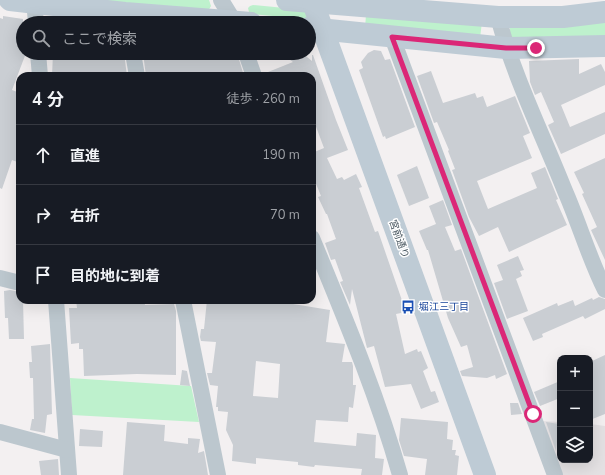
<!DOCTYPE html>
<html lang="ja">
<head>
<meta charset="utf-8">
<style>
	body { margin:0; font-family:"Nunito Sans","Noto Sans JP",sans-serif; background:#20242c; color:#f1f3f6 }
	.controls { position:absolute; right:12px; bottom:12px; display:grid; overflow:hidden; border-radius:8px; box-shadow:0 4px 16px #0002 }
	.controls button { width:36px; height:36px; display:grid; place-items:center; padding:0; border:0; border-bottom:1px solid #363941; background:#171b24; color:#f1f3f6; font:20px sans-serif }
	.stop { position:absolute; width:12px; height:12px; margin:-9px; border:3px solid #db2777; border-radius:50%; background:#fff }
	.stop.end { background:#db2777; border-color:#fff; box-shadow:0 1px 4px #0008 }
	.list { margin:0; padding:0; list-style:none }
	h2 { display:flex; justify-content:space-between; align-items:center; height:52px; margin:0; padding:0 16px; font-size:17px }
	h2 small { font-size:13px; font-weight:400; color:#9ea1a6 }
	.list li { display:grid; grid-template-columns:26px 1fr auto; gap:12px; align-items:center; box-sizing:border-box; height:60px; padding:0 16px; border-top:1px solid #363941 }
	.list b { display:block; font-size:15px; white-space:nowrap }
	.list em { font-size:13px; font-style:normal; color:#9ea1a6 }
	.icon { flex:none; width:22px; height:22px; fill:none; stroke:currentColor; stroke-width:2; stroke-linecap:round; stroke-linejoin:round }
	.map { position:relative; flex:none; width:605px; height:475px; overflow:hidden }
	.search { position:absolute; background:#171b24; box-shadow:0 4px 16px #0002; left:16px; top:16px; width:300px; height:44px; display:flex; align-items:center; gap:10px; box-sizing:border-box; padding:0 14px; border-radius:22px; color:#9ea1a6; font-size:15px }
	.panel { position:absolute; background:#171b24; box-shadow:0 4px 16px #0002; left:16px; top:72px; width:300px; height:232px; border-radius:12px }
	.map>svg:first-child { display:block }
	.education { fill:#e4e1e3 }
	.green { fill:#bef1cd }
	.building { fill:#caced3; fill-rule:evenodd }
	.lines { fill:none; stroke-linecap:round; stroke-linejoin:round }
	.street { stroke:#bcc7ce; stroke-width:16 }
	.secondary { stroke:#becbd5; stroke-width:22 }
	.route { stroke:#db2777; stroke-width:5 }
	.labels { text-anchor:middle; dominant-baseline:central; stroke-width:3; stroke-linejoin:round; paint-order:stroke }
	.street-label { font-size:10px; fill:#48565f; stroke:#fff }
	.transit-label { font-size:10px; fill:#164399; stroke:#fff; text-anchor:start }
</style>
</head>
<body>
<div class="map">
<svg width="605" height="475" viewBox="0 0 605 475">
	<rect width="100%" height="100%" fill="#f3f0f1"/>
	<polygon class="education" points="542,421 560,422 560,460 590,460 590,424 605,426 605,475 561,475"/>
	<g class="green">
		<polygon points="76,0 209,0 211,6 208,11"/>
		<polygon points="253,5 305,10 308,17 305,19 251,14 249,12 248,8 250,6"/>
		<polygon points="366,15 482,22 480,38 365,28"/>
		<polygon points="605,18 605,36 523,43 510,37 510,28"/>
		<polygon points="70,378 191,386 199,422 72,415"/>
	</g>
	<g class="building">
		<polygon points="3,16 23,19 23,53 26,53 12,90 20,93 20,163 12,160 2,189 0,188 0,18 3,19"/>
		<polygon points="374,50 381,51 385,60 390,59 415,127 386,139 385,136 383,137 359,70 363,68 361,62 368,53"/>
		<polygon points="53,53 124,53 127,76 52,76"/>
		<polygon points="143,53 161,53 161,57 176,53 237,53 244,76 146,76"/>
		<polygon points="281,53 302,53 312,61 312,55 313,55 336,120 348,150 327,158 337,179 342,177 344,180 356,174 362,187 359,188 375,232 378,231 406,312 396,314 405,354 417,349 418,352 421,351 428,368 423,371 431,392 435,391 439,402 421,409 411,384 385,387 374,346 367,348 352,289 350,305 340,282 343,281 335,259 331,260 325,243 336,239 327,214 326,214 318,197 321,196 312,174 312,153 324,148 312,116 312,76 263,76 263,74 293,62"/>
		<polygon points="579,59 579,74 601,64 605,72 605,85 561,105 570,127 605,112 605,134 561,154 548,125 554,122 541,92 535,95 530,82 529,61"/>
		<polygon points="431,71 443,103 475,93 477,98 483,96 487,107 515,96 530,133 523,136 532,158 477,181 488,209 537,188 531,173 545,167 558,199 556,200 567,225 509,252 498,227 479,236 469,217 452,170 455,169 448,151 449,150 437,122 434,123 417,76"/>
		<polygon points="605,158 605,260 591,230 597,227 582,194 584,193 574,172"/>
		<polygon points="417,166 429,198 409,206 397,175"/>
		<polygon points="443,200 452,225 445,227 455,251 461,249 507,374 496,379 495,375 487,378 462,376 460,371 473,367 467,345 461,347 448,318 428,250 427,250 419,231 436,224 429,206"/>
		<polygon points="518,256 524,270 520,271 522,276 516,279 528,311 507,319 494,283 503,280 497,265"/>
		<polygon points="10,290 20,292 20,300 23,300 24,339 9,339 8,318 5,318 4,291"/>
		<polygon points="599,297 605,299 605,309 585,319 583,316 542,334 543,337 533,341 523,318 557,303 558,306 573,300 575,306 592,298 593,300"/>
		<polygon points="76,300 144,300 145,305 174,304 176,311 176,375 137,374 84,376 83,349 79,349 79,343 71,344 69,308 77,308"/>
		<path d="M207 300H276L294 303 293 304 330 310 326 342 345 344 342 362H352L353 366V385H356L353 408 349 407 348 422 316 420 314 442 356 446 357 433 376 435 375 458 384 459 382 475H361L362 469 315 465 314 467 298 465V462L256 458V464L232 461 233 445 226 430 228 412 218 411V407H216L218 386 210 385 207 373H212L216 342 201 341 200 337 201 329H204ZM256 361 280 364 278 398 253 396Z"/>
		<polygon points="50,344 52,414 47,415 45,433 30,430 32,419 34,419 33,378 30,378 29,362 32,362 31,346"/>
		<polygon points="605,355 605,414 590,420 590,362"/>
		<polygon points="182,370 187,371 190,386 180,385"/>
		<polygon points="560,381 560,398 540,406 534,392"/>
		<polygon points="510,403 518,403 522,414 511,415"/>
		<polygon points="401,418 448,422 447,439 453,440 452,450 456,450 455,455 459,456 457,475 425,475 427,459 404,456 399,440"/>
		<polygon points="127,422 165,425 164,441 188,444 188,438 200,439 198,453 204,451 208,475 123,475"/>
		<polygon points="546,422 559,424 556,451"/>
		<polygon points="80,429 103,431 102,447 79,446"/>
		<polygon points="58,459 59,475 41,475 39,461"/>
	</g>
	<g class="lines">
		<g class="street">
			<polyline points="34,0 36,23"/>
			<polyline points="221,0 235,23"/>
			<path d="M498 17C514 77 542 133 565 191 579 223 589 258 605 290"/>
			<polyline points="392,37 555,475"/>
			<polyline points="38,53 40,76"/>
			<polyline points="133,53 137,76"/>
			<polyline points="246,53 254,76"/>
			<path d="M312 238C344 316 377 394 400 475"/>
			<polyline points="0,278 20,283"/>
			<polyline points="56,300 69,475"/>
			<polyline points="183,300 218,475"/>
			<polyline points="0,432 67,450"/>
		</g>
		<g class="secondary">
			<polyline points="10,0 125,13 251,23"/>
			<polyline points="287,0 498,17 563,17 605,12"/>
			<polyline points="313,3 485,475"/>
			<polyline points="309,28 506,48 605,46"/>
		</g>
	</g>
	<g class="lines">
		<polyline class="route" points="533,414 392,37 506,48 536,48"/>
	</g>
	<defs>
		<g id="bus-bare" transform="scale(1.08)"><path d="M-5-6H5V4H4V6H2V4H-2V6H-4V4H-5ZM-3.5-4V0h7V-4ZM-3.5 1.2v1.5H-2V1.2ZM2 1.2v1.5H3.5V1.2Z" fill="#1a4fb4" stroke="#fff" stroke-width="2.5" paint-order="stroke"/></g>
	</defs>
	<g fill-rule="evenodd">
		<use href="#bus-bare" x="408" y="307"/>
	</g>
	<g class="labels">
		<g class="street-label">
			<text transform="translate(399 239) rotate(70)">宮前通り</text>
		</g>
		<g class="transit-label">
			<text x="419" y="307">堀江三丁目</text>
		</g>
	</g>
</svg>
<div class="controls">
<button>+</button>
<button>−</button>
<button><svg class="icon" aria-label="layers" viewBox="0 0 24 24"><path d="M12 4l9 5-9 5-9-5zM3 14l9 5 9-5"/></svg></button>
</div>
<div class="stop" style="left:533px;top:414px"></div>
<div class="stop end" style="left:536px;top:48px"></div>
<div class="search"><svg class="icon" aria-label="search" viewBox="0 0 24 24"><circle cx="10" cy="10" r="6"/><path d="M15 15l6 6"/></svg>ここで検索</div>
<section class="panel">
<h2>4 分<small>徒歩 · 260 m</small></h2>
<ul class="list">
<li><svg class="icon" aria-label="ahead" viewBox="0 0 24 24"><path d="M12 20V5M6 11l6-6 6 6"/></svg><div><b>直進</b></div><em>190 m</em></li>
<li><svg class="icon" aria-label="right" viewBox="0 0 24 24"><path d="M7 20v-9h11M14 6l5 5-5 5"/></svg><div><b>右折</b></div><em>70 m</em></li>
<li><svg class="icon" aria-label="arrive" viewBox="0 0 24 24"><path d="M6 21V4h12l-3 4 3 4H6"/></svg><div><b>目的地に到着</b></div></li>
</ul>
</section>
</div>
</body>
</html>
